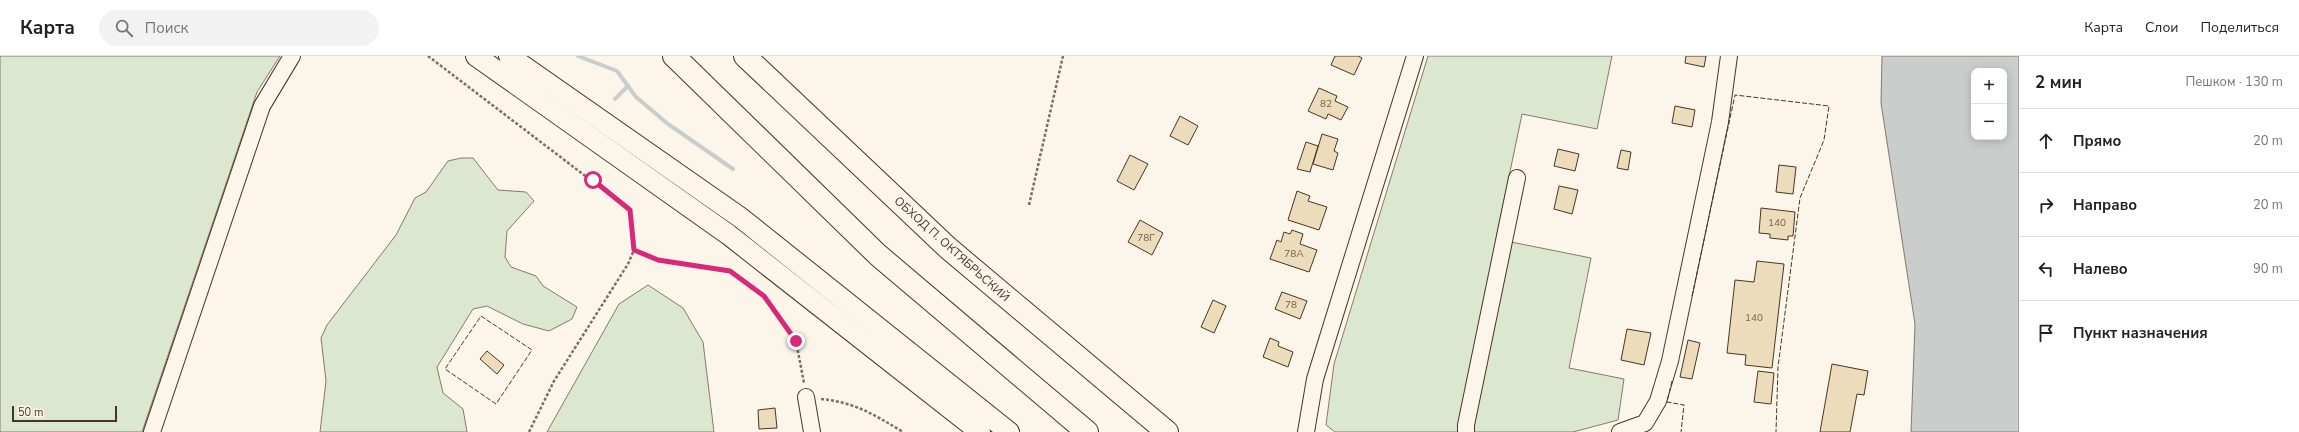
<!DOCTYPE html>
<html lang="ru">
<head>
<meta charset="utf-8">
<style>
	body { margin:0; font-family:"Nunito Sans",sans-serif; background:#f2f2f2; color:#222 }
	.controls { position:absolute; right:12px; top:12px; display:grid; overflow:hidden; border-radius:8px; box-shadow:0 2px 10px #0003 }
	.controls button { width:36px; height:36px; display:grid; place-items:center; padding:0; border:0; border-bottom:1px solid #e0e0e0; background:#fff; color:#222; font:20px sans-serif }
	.scale { position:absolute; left:12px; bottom:10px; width:105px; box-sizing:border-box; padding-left:4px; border:2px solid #4a3520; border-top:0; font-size:11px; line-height:14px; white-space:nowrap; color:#4a3520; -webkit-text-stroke:3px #fbf6e9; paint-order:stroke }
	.stop { position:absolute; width:12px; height:12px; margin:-9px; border:3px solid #db2777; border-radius:50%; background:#fff }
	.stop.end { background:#db2777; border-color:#fff; box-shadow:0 1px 4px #0008 }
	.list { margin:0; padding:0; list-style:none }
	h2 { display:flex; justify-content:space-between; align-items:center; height:52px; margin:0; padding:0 16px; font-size:17px }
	h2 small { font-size:13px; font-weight:400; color:#767676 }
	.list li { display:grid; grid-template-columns:26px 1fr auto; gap:12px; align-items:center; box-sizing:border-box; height:64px; padding:0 16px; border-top:1px solid #e0e0e0 }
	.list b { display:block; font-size:15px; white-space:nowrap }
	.list em { font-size:13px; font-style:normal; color:#767676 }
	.icon { flex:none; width:22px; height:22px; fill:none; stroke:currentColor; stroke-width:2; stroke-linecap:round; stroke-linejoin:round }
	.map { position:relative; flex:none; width:2019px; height:376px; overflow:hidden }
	header { display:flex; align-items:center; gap:24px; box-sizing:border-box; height:56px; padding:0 20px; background:#fff; border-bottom:1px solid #e0e0e0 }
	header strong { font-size:19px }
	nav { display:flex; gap:22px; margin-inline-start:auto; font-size:14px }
	.search { width:280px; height:36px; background:#f2f2f2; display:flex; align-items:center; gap:10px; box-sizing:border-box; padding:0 14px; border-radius:22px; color:#767676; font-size:15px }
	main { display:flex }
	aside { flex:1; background:#fff }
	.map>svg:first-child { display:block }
	.green { fill:#dce7d0; stroke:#887966 }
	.water { fill:#c9cecd; stroke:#887966; fill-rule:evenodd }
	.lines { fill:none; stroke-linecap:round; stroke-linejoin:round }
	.stream { stroke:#c9cecd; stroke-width:4 }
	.building { fill:#ecdcbc; stroke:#4a3520 }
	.minor-casing { stroke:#4a3520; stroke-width:18 }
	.major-casing { stroke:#4a3520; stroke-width:22 }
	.highway-casing { stroke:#4a3520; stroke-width:24 }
	.path { stroke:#7f6f5c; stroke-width:2.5; stroke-dasharray:3 2; stroke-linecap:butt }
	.minor { stroke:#fbf6e9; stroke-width:16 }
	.major { stroke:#fbf6e9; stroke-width:20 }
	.highway { stroke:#fbf6e9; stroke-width:22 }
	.fence { stroke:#4a3520; stroke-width:1; stroke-dasharray:5 2; stroke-linecap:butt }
	.route { stroke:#db2777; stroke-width:5 }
	.labels { text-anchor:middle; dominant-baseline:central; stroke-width:3; stroke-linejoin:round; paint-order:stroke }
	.number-label { font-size:10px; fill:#725f47 }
	.street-label { font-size:12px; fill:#4a3520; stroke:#fbf6e9 }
</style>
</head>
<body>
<header>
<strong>Карта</strong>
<div class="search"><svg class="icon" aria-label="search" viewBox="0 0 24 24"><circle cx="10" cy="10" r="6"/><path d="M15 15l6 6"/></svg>Поиск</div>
<nav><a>Карта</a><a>Слои</a><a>Поделиться</a></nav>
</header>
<main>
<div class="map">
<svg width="2019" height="376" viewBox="0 0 2019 376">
	<rect width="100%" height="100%" fill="#fbf6e9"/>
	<g class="green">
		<polygon points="0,0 280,0 257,36 142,376 0,376"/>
		<polygon points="1428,0 1612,0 1597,73 1522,58 1496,183 1591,202 1569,312 1624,323 1618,364 1573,376 1335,376 1326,369 1334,308"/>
		<polygon points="461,102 473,102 498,134 526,136 534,145 507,175 505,201 511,211 536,220 543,230 577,251 572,263 549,275 523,268 487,250 473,253 437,311 443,337 463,353 467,376 320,376 326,325 321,282 327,269 396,179 415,142 426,136 448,105"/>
		<polygon points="648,229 683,252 703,286 714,376 547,376 619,248"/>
	</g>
	<path class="water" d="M1882 0H2019V376H1911L1915 268 1881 47ZM1974 15H2004V81H1974Z"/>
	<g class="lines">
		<g class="stream">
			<polyline points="578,0 617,15 636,41 668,68 733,113"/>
			<polyline points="615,43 628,30"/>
		</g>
	</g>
	<g class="building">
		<polygon points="1335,0 1358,0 1362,2 1354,19 1331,9"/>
		<polygon points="1686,0 1706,0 1704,11 1685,7"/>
		<polygon points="1319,32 1337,40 1335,45 1348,51 1341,64 1328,58 1326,63 1308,55"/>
		<polygon points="1675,50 1695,54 1692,71 1672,67"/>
		<polygon points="1180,60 1198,70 1188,89 1170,80"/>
		<polygon points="1322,78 1338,83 1334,95 1338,97 1333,114 1313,108"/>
		<polygon points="1306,86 1318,90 1310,116 1297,113"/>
		<polygon points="1558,93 1579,98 1575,115 1554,110"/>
		<polygon points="1621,94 1631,96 1628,114 1617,112"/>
		<polygon points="1130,99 1148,108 1134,134 1117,125"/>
		<polygon points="1779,109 1796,111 1793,138 1776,136"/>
		<polygon points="1559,130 1578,134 1572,158 1554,153"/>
		<polygon points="1297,135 1310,140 1308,145 1327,151 1319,174 1288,164"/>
		<polygon points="1761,152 1795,156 1793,180 1788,180 1788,184 1770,182 1770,178 1759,177"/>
		<polygon points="1140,164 1163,177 1152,199 1128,186"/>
		<polygon points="1292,174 1303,178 1300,188 1317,194 1309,216 1270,203 1277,184 1281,186 1284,176 1290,178"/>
		<polygon points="1757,205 1784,208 1772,312 1745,309 1746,299 1727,297 1735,224 1754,226"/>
		<polygon points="1282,236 1307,245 1300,263 1275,253"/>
		<polygon points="1213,244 1226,250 1214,277 1201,271"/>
		<polygon points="1627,273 1651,277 1644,309 1621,304"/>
		<polygon points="1270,282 1279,286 1278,290 1293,296 1288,311 1263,301"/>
		<polygon points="1688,284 1700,287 1692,323 1680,321"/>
		<polygon points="487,295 504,309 497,318 480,303"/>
		<polygon points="1832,308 1868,315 1864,339 1857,338 1850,376 1820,376"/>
		<polygon points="1758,315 1774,317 1771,348 1754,346"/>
		<polygon points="775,352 777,372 759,373 758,354"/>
	</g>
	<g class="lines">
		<g class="minor-casing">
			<g id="minor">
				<polyline points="806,341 812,376"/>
				<polyline points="152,376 262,50 292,0"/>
				<polyline points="1306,376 1315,323 1415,0"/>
				<polyline points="1466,376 1466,369 1517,122"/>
				<polyline points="1620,376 1645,367 1658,345 1670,305 1720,66 1729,0"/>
			</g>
		</g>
		<g class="major-casing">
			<g id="major">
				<polyline points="476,0 729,179 980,376"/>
				<polyline points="509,0 741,162 1009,376"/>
			</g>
		</g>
		<g class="highway-casing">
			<g id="highway">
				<polyline points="674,0 878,199 1087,376"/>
				<polyline points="745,0 948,192 1167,376"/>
			</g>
		</g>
		<g class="path">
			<polyline points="428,0 630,154 634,194 658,205 730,215 764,240 796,285 804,327"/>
			<polyline points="1029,149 1063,0"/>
			<path d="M821 343C854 346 875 359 903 376"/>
			<polyline points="529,376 554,325 628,208 634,194"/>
		</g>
		<use href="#minor" class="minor"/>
		<use href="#major" class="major"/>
		<use href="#highway" class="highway"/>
		<g class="fence">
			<polyline points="1692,240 1735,39 1829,50 1824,84 1800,142 1778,311 1776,376"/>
			<polygon points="481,260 532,294 496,348 445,313"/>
			<polyline points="1672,325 1667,346 1684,349 1681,376"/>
		</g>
	</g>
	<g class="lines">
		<polyline class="route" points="593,124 630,154 634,194 658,204 730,215 764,240 796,285"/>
	</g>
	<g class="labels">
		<g class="number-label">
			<text x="1326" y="48">82</text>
			<text x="1777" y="167">140</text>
			<text x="1146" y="182">78Г</text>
			<text x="1294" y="198">78А</text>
			<text x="1291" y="249">78</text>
			<text x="1754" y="262">140</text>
		</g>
		<g class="street-label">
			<text transform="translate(952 193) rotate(42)">ОБХОД П. ОКТЯБРЬСКИЙ</text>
		</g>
	</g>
</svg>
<div class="controls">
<button>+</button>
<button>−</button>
</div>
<div class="scale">50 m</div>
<div class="stop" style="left:593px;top:124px"></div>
<div class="stop end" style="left:796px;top:285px"></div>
</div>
<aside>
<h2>2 мин<small>Пешком · 130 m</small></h2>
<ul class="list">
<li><svg class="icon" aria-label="ahead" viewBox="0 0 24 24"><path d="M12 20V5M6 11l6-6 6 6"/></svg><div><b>Прямо</b></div><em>20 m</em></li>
<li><svg class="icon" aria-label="right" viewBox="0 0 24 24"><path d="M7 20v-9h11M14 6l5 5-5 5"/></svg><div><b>Направо</b></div><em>20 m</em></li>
<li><svg class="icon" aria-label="left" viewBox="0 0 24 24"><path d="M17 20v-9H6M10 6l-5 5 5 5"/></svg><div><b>Налево</b></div><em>90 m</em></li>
<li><svg class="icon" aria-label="arrive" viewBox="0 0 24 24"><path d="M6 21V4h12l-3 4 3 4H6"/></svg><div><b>Пункт назначения</b></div></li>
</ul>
</aside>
</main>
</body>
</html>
